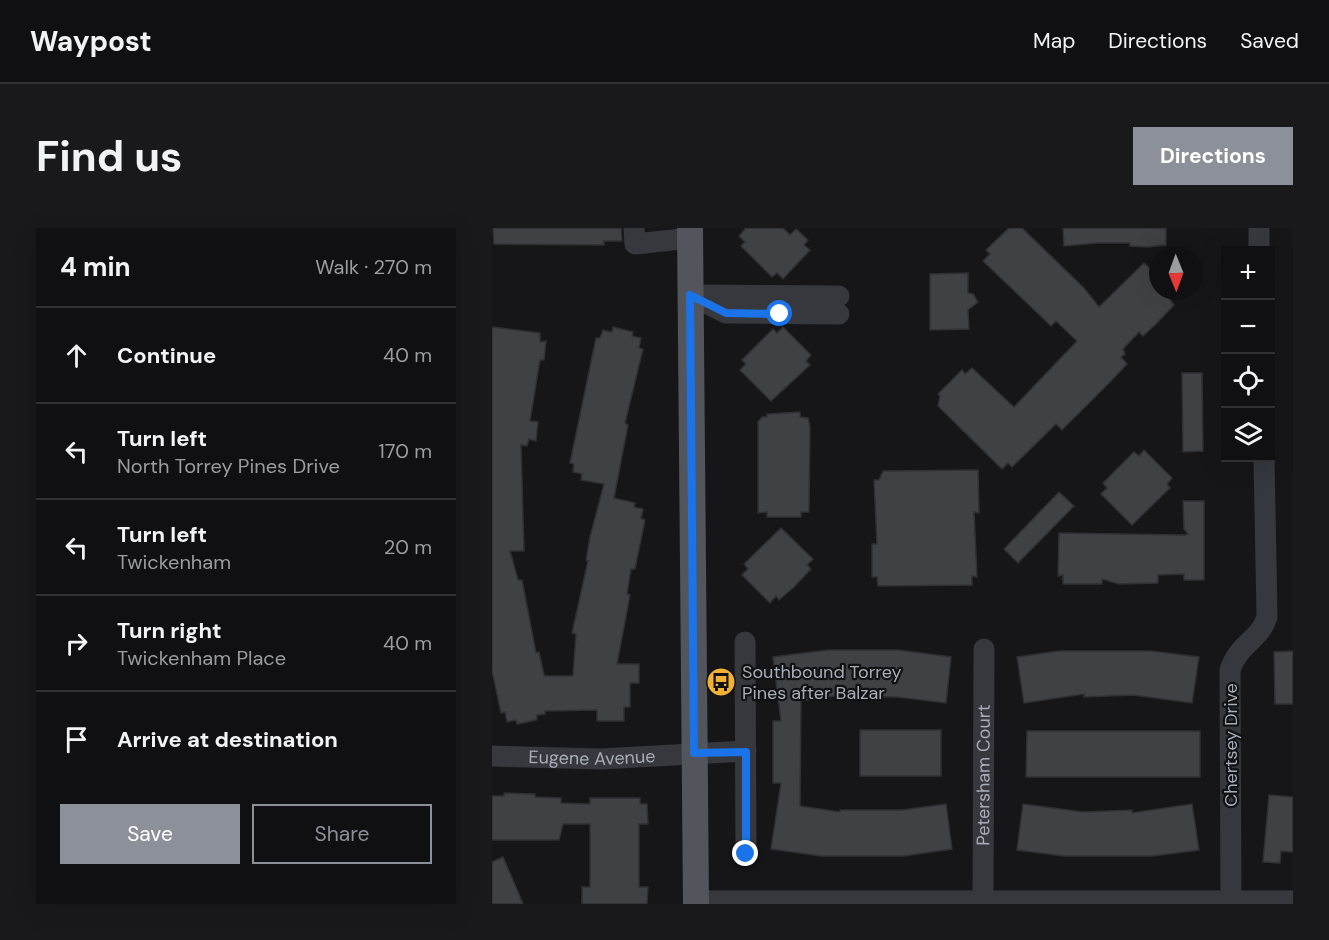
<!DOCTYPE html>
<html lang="en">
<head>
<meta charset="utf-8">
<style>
	body { margin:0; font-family:"DM Sans",sans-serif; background:#19191b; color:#f1f3f6 }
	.controls { position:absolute; right:18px; top:18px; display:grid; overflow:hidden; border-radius:0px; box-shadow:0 6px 24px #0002 }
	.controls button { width:54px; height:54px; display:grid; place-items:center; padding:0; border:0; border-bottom:2px solid #303032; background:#101012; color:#f1f3f6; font:30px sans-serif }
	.compass { position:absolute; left:657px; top:18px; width:54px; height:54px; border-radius:50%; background:#101012; box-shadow:0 6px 24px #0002; rotate:179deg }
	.stop { position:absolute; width:18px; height:18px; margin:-14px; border:4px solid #1a73e8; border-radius:50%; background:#fff }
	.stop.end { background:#1a73e8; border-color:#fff; box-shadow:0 2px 6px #0008 }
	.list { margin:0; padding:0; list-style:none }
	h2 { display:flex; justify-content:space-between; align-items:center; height:78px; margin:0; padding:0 24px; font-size:26px }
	h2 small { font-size:20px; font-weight:400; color:#9c9d9f }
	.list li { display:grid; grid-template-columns:39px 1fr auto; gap:18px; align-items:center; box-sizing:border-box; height:96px; padding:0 24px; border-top:2px solid #303032 }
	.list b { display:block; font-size:22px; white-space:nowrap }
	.list p { margin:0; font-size:20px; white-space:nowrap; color:#9c9d9f }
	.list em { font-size:20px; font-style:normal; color:#9c9d9f }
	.actions { display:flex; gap:12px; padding:18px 24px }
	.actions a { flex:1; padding:14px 0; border:2px solid #8c9099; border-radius:0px; text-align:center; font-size:21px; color:#8c9099 }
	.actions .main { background:#8c9099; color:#fff }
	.icon { flex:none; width:33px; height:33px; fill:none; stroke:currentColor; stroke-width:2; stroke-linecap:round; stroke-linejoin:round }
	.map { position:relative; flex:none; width:801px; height:676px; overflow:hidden; border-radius:0px }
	header { display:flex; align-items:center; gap:36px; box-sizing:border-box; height:84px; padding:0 30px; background:#101012; border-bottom:2px solid #303032 }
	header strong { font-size:28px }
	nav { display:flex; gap:33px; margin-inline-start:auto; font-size:21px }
	.intro { display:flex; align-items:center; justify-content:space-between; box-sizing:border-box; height:144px; padding:0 36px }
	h1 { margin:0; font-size:42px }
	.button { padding:15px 27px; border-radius:0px; background:#8c9099; color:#fff; font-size:21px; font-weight:700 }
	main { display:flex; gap:36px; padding:0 36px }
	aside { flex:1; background:#101012; border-radius:0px; box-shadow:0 6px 24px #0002 }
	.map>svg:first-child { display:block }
	.building { fill:#404145; stroke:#303034; stroke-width:1.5 }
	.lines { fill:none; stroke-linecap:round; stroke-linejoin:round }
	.minor { stroke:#37383d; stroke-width:21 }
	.major { stroke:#53555c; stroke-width:26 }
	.route { stroke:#1a73e8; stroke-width:8 }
	.labels { text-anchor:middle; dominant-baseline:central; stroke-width:4.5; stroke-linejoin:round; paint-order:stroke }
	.poi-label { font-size:18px; fill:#a8adb8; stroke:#111113; text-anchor:start }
	.street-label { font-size:18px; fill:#a8adb8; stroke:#111113 }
</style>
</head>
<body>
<header>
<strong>Waypost</strong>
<nav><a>Map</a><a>Directions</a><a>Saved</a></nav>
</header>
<div class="intro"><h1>Find us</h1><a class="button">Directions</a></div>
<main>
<aside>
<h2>4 min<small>Walk · 270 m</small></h2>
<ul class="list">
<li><svg class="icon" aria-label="ahead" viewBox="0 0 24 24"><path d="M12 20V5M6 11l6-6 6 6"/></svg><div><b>Continue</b></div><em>40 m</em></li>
<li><svg class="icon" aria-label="left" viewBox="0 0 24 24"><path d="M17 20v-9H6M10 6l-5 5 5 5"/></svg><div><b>Turn left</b><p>North Torrey Pines Drive</p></div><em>170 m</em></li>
<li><svg class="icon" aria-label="left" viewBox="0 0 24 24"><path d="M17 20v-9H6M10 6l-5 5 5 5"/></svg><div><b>Turn left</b><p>Twickenham</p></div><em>20 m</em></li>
<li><svg class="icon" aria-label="right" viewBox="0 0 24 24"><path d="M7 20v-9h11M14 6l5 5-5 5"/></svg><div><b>Turn right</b><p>Twickenham Place</p></div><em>40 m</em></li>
<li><svg class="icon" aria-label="arrive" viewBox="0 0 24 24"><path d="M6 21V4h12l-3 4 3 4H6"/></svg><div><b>Arrive at destination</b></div></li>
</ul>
<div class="actions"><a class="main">Save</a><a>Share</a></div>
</aside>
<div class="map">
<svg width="801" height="676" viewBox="0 0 801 676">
	<rect width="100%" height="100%" fill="#161618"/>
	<g class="building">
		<polygon points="1,0 129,0 130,13 112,13 112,17 2,16"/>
		<polygon points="254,0 291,0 298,7 304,1 316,12 312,17 318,22 291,51 285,45 280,49 249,18 253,14 247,8"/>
		<polygon points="517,0 530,0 592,60 607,79 652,35 666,48 666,63 688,63 678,72 682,77 664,96 651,108 647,104 631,121 633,126 629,129 635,136 619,153 570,202 564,196 520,239 516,235 510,241 446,178 448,168 446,166 470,142 473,146 480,140 522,179 585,113 564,93 559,98 491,33 498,26 494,22"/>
		<polygon points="571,0 674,0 674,17 655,19 638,18 638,15 605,15 572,18"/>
		<polygon points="476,45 476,65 481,66 486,74 476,82 477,101 438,102 438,46"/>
		<polygon points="0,99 48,105 48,114 54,113 52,132 48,132 38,193 46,194 44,213 37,211 35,218 29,217 32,323 18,323 26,352 30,352 44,425 47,424 52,447 54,448 81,448 84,406 80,405 96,333 94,332 98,309 112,256 89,252 90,246 81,244 82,236 78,235 104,110 108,110 111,102 120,104 121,99 141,104 140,108 149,110 147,120 151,121 133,195 136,197 122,270 143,275 142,279 151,281 149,290 153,292 143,341 139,341 135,366 138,367 125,436 147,436 147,455 138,455 138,479 132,479 132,493 105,493 105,482 53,483 53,486 45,487 45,492 25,496 24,492 15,494 13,484 9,485 0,443"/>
		<polygon points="291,99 319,127 314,133 318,137 279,173 248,142 254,136 250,132 281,101 285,105"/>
		<polygon points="690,145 710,145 711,223 691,224"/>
		<polygon points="308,184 308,189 316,190 318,199 317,284 309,284 309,289 275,289 275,284 266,285 266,194 270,189 275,189 275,186"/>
		<polygon points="652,222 680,250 675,256 678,260 640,297 609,266 615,260 611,255 642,224 647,228"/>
		<polygon points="486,242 487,285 482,284 485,349 480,348 480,357 386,358 385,349 380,349 380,316 385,316 382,252 387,252 391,243"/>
		<polygon points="567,264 582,278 526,335 512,321"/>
		<polygon points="691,273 712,273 712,352 692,352 692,346 666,347 666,355 627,356 610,351 610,356 571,356 571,347 566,348 567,305 692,307 696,306 692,301"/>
		<polygon points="289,300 321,331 315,337 319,341 302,359 287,372 284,368 278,375 250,347 256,341 252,336"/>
		<polygon points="336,422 406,422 459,429 454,475 405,469 342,468 309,473 308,578 348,584 348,582 410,582 454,576 460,621 412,628 329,628 279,621 289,555 281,555 281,493 289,493 281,429"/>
		<polygon points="567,423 659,423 707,429 700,475 641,467 592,469 592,466 532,475 525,429"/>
		<polygon points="801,423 801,476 783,476 782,424"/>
		<rect x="368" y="502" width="81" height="46"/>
		<polygon points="535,503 708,503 708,549 534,549"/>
		<polygon points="12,565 43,566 43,569 69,570 69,575 98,576 98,570 148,570 148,576 155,576 156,596 147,596 147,659 156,659 155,676 90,676 90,659 98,659 98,596 71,596 67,612 0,612 0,568 12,568"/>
		<polygon points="777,567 801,569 801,624 789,623 788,635 771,634"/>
		<polygon points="531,576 591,584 640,582 640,585 700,576 707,622 661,628 572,628 525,622"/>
		<polygon points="11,629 26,664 31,676 0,676 0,634"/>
	</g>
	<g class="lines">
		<g class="minor">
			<polyline points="142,0 143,16 198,10"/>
			<polyline points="767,0 767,22"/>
			<polyline points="347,68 198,67 234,85 347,86"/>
			<polyline points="253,414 254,625"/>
			<path id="s1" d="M0 528 109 531 254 523"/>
			<polyline points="204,673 801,673"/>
			<path id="s2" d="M491 673 492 421"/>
			<path d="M739 673 738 442C747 415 768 412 775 389L772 230"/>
		</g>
		<polyline class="major" points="198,0 204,676"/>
	</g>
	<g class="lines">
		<polyline class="route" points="254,626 254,524 202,525 198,67 234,85 288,86"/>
	</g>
	<defs>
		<g id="bus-disc" transform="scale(1.5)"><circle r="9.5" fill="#f2b134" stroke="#111113"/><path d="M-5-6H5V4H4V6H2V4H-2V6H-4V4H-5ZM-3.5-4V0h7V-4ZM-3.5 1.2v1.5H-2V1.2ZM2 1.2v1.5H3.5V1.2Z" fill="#111"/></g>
	</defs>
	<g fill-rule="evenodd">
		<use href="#bus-disc" x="229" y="454"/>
	</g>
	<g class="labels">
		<g class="poi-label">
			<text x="250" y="444">Southbound Torrey<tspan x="250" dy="21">Pines after Balzar</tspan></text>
		</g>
		<g class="street-label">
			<text transform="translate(739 517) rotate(-90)">Chertsey Drive</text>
			<text stroke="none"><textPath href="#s1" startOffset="100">Eugene Avenue</textPath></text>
			<text stroke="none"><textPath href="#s2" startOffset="126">Petersham Court</textPath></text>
		</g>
	</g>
</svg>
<div class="controls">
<button>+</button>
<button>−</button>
<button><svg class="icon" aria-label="locate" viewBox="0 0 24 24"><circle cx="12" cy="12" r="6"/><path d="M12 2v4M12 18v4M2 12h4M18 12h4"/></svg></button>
<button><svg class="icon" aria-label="layers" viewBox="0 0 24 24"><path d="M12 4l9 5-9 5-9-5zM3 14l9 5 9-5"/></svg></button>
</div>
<svg class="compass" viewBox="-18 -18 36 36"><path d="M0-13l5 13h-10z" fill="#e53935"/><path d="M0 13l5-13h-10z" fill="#9c9d9f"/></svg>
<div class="stop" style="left:288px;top:86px"></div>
<div class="stop end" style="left:254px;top:626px"></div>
</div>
</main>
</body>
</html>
